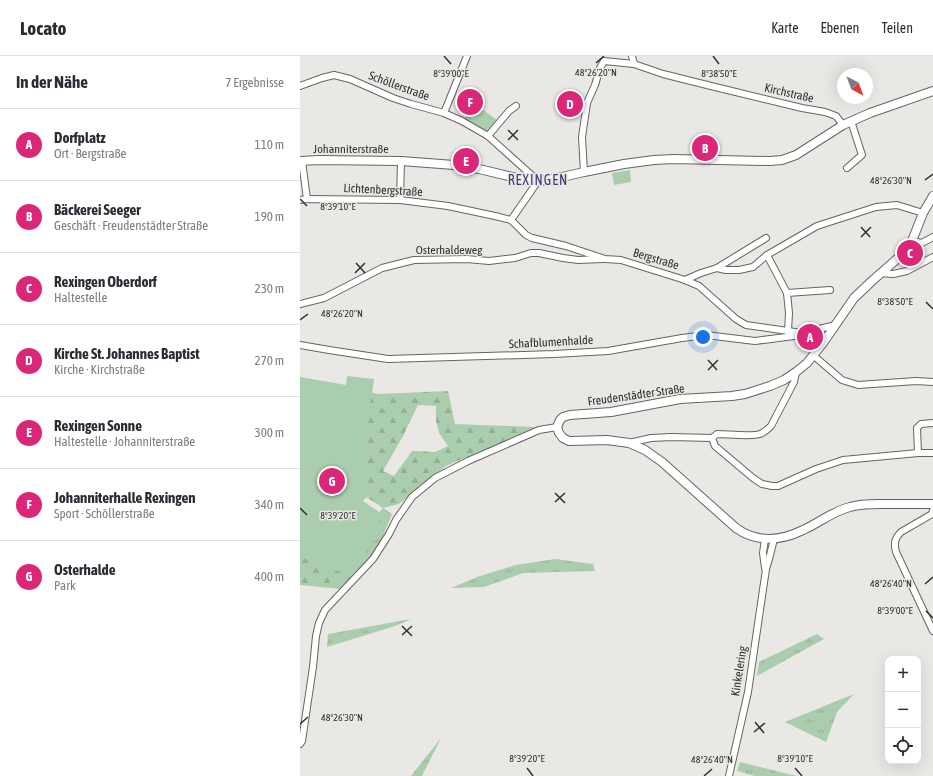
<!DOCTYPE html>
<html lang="de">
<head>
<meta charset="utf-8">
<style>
	body { margin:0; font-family:"Asap Condensed",sans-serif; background:#f2f2f3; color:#2b2b33 }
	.controls { position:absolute; right:12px; bottom:12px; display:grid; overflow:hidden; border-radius:8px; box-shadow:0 4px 16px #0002 }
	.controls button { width:36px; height:36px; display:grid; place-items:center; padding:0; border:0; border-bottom:1px solid #e1e1e2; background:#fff; color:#2b2b33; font:20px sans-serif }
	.compass { position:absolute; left:537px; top:12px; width:36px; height:36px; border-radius:50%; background:#fff; box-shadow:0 4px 16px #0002; rotate:139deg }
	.you { position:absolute; left:403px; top:281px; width:14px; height:14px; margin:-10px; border:3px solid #fff; border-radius:50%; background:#1a73e8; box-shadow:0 0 0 6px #1a73e833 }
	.badge { display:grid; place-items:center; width:26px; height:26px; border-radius:50%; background:#db2777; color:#fff; font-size:13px; font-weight:700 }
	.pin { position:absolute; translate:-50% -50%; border:2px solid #fff; box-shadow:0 1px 4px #0006 }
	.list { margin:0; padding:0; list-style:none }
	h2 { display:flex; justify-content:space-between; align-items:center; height:52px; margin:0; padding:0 16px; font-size:17px }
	h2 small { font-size:13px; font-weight:400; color:#7c7c81 }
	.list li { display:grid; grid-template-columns:26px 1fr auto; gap:12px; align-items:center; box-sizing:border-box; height:72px; padding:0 16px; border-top:1px solid #e1e1e2 }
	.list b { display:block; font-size:15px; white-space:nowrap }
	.list p { margin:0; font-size:13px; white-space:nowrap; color:#7c7c81 }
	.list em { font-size:13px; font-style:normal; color:#7c7c81 }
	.icon { flex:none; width:22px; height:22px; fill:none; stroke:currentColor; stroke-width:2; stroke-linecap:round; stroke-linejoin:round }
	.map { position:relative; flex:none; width:633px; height:720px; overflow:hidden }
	header { display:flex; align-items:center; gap:24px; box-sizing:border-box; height:56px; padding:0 20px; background:#fff; border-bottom:1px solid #e1e1e2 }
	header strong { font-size:19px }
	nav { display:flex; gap:22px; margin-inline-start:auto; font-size:14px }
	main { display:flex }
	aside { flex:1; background:#fff }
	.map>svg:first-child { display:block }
	.grass { fill:url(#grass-tufts) }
	.forest { fill:url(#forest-firs); fill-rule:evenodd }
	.park { fill:#aacdad }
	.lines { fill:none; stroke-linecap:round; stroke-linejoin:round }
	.minor-casing { stroke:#656461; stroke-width:8 }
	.tertiary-casing { stroke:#656461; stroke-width:10 }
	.minor { stroke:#fff; stroke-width:6 }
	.tertiary { stroke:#fff; stroke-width:8 }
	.ticks { fill:none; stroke:#31302f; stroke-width:1.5 }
	.labels { text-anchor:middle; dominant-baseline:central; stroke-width:3; stroke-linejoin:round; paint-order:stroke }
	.street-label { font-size:12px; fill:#31302f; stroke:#e9e8e5 }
	.quarter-label { font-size:14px; letter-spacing:1px; fill:#443b77; stroke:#e9e8e5 }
	.ticks-label { font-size:10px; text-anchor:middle; fill:#31302f; stroke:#e9e8e5; stroke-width:3; stroke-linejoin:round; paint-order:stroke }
</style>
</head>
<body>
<header>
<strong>Locato</strong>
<nav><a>Karte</a><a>Ebenen</a><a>Teilen</a></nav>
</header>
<main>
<aside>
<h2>In der Nähe<small>7 Ergebnisse</small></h2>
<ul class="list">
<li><span class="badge">A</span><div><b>Dorfplatz</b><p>Ort · Bergstraße</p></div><em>110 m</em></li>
<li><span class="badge">B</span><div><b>Bäckerei Seeger</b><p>Geschäft · Freudenstädter Straße</p></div><em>190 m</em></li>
<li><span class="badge">C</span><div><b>Rexingen Oberdorf</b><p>Haltestelle</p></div><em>230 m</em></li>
<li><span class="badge">D</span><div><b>Kirche St. Johannes Baptist</b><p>Kirche · Kirchstraße</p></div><em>270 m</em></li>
<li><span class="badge">E</span><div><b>Rexingen Sonne</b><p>Haltestelle · Johanniterstraße</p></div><em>300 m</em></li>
<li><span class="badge">F</span><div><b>Johanniterhalle Rexingen</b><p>Sport · Schöllerstraße</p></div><em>340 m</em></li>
<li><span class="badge">G</span><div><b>Osterhalde</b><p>Park</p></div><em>400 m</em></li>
</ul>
</aside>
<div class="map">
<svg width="633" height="720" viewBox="0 0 633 720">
	<defs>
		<pattern id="grass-tufts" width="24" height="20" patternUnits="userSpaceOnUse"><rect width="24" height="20" fill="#aacdad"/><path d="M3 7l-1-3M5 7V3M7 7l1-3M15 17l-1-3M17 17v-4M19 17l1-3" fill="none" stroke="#93b095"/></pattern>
		<pattern id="forest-firs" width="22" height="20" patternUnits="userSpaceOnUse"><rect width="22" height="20" fill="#aacdad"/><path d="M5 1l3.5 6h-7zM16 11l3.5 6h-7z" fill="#93b095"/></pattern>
	</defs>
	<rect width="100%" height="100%" fill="#e9e8e5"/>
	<g class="grass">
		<polygon points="83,452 92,458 81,485 73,499 63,511 41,496"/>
		<polygon points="255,503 293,508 295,515 223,517 184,531 151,532 180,520 216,509"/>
		<polygon points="111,563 95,570 27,591 28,578"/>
		<polygon points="517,578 524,583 457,620 459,606"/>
		<polygon points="554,638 537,656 526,686 485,666"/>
		<polygon points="141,682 122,720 111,720"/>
		<polygon points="440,706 497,720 455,720 437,715"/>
	</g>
	<g class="forest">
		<path d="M0 321 79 338 148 335 155 368 237 371 146 410 99 448 83 452 8 403H0ZM118 349 136 350V365L139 377 148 390 135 396 112 395 94 420 83 415 103 380Z"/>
		<polygon points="0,471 41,496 63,511 41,533 0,529"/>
	</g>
	<g class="park">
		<polygon points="182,53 198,65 185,76 164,64 166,59 175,62 177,57 180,58"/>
		<polygon points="330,114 331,126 314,129 312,117"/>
		<polygon points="47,320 74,323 62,411 68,439 63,445 82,458 55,521 0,501 0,321 46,329"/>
	</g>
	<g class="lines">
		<g class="minor-casing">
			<g id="minor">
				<polyline points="332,0 334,8"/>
				<polyline points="0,30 22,22 34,19 50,23 93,42 111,48 144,57 162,65 188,80 238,125 211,164"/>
				<polyline points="144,57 167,0"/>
				<polyline points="188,80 209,55 216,50"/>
				<polyline points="2,105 7,143"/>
				<polyline points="547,112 562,99 551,65"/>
				<polyline points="284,116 282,81 287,47 295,29 300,12 304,5 334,8 363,18 411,30 502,52 525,56 536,60 543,69"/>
				<polyline points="0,144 7,143 100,144 148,150 195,160 211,164 226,179 232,182 266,190 305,203 321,204 385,224 399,230 436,263 446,269 502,277 536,269"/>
				<polyline points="100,144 101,105"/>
				<polyline points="612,185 622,187 633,181"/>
				<polyline points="467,199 487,237 489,257 488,275"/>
				<polyline points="417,212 466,182"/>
				<polyline points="580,217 593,218 607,215 633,201"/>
				<polyline points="385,224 401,217 417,212 426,214 439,214 453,211 467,199 517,170 576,151 597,149 623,157"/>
				<polyline points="487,237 530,234"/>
				<polyline points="0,248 24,242 82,212 114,204 167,203 189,205 215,202 231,197 239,197 263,202 278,204 303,203"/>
				<polyline points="0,289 29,294 88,303 254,298 308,295 382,282 406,279 455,285 494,280 502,277"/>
				<polyline points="514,300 542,324 558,329 616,325 633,326"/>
				<polyline points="412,382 415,390 453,422 462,428 472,430 478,430 516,413 543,404 618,397 633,397"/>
				<path d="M329 387 351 382 371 381 412 382 417 378C428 378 451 381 460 378 465 376 468 373 471 370L494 326 496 316"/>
				<polyline points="618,397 617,372 621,368 633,367"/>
				<path d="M633 454 632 458 601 476C594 483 594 488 596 496L633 575"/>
				<polyline points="465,483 463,497 465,512"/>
				<polyline points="0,688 2,685 13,611 16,580 19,567 25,554 73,503 89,478 96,464 112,441 135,422 168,405 239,374 257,371"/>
				<polyline points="429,720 448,636 466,513 469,503 474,483"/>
			</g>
		</g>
		<g class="tertiary-casing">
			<g id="tertiary">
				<polyline points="0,105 19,104 101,105 154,109 179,113 221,123 238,125 249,124 284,116 324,108 354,104 373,103 470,105 482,104 496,99 543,69 570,57 633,35"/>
				<path d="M633 140 623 157 612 185 605 196 573 224 554 242 523 287 507 307 496 316 484 324 470 330 445 338 432 340 380 343 311 356 270 359 263 361 260 364 257 371 259 377 263 382 269 385 307 384 329 387 345 394 362 406 436 472C457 487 481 485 503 474 519 467 533 455 550 451 563 447 576 448 590 448 604 448 619 448 633 448"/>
			</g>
		</g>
		<use href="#minor" class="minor"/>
		<use href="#tertiary" class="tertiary"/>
	</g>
	<path class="ticks" d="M144 0 151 8M413 0 419 8M296 7 304 0M208 74 218 84M208 84 218 74M625 124 633 118M0 143 7 150M561 171 570 181M561 181 571 171M56 207 65 217M55 217 65 207M626 246 633 253M0 264 8 258M408 304 417 314M408 314 418 304M255 437 265 447M255 446 265 437M0 452 7 459M625 528 633 521M626 555 633 562M102 570 112 580M102 579 112 570M455 666 464 677M0 668 8 661M454 676 465 667M227 712 233 720M495 712 502 720M404 720 412 713"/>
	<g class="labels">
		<g class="street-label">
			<text transform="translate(99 30) rotate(20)">Schöllerstraße</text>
			<text transform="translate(489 37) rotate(13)">Kirchstraße</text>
			<text x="51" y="93">Johanniterstraße</text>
			<text transform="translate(83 134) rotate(3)">Lichtenbergstraße</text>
			<text x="149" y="194">Osterhaldeweg</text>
			<text transform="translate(356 203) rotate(17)">Bergstraße</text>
			<text transform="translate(251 286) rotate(-3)">Schafblumenhalde</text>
			<text transform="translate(336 339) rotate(-8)">Freudenstädter Straße</text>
			<text transform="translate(439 615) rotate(-81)">Kinkelering</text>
		</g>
		<g class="quarter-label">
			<text x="238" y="124">REXINGEN</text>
		</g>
	</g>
	<g class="ticks-label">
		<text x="296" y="20">48°26'20"N</text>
		<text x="419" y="21">8°38'50"E</text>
		<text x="151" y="21">8°39'00"E</text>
		<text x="591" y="128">48°26'30"N</text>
		<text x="38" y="154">8°39'10"E</text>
		<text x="595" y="249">8°38'50"E</text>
		<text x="42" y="261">48°26'20"N</text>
		<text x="38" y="463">8°39'20"E</text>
		<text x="591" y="531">48°26'40"N</text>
		<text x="595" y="558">8°39'00"E</text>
		<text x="42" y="665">48°26'30"N</text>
		<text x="227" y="706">8°39'20"E</text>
		<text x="495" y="706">8°39'10"E</text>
		<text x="412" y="707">48°26'40"N</text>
	</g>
</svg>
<div class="controls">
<button>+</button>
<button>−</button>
<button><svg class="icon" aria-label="locate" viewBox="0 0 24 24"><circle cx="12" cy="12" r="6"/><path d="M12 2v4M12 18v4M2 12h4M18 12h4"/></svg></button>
</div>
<svg class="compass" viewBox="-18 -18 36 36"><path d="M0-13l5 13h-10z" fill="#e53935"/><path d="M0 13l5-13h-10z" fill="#7c7c81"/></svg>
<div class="you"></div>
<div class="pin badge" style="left:510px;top:281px">A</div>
<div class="pin badge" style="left:405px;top:92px">B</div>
<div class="pin badge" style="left:610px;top:197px">C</div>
<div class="pin badge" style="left:270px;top:48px">D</div>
<div class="pin badge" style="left:166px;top:105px">E</div>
<div class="pin badge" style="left:170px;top:46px">F</div>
<div class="pin badge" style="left:32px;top:425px">G</div>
</div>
</main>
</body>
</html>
